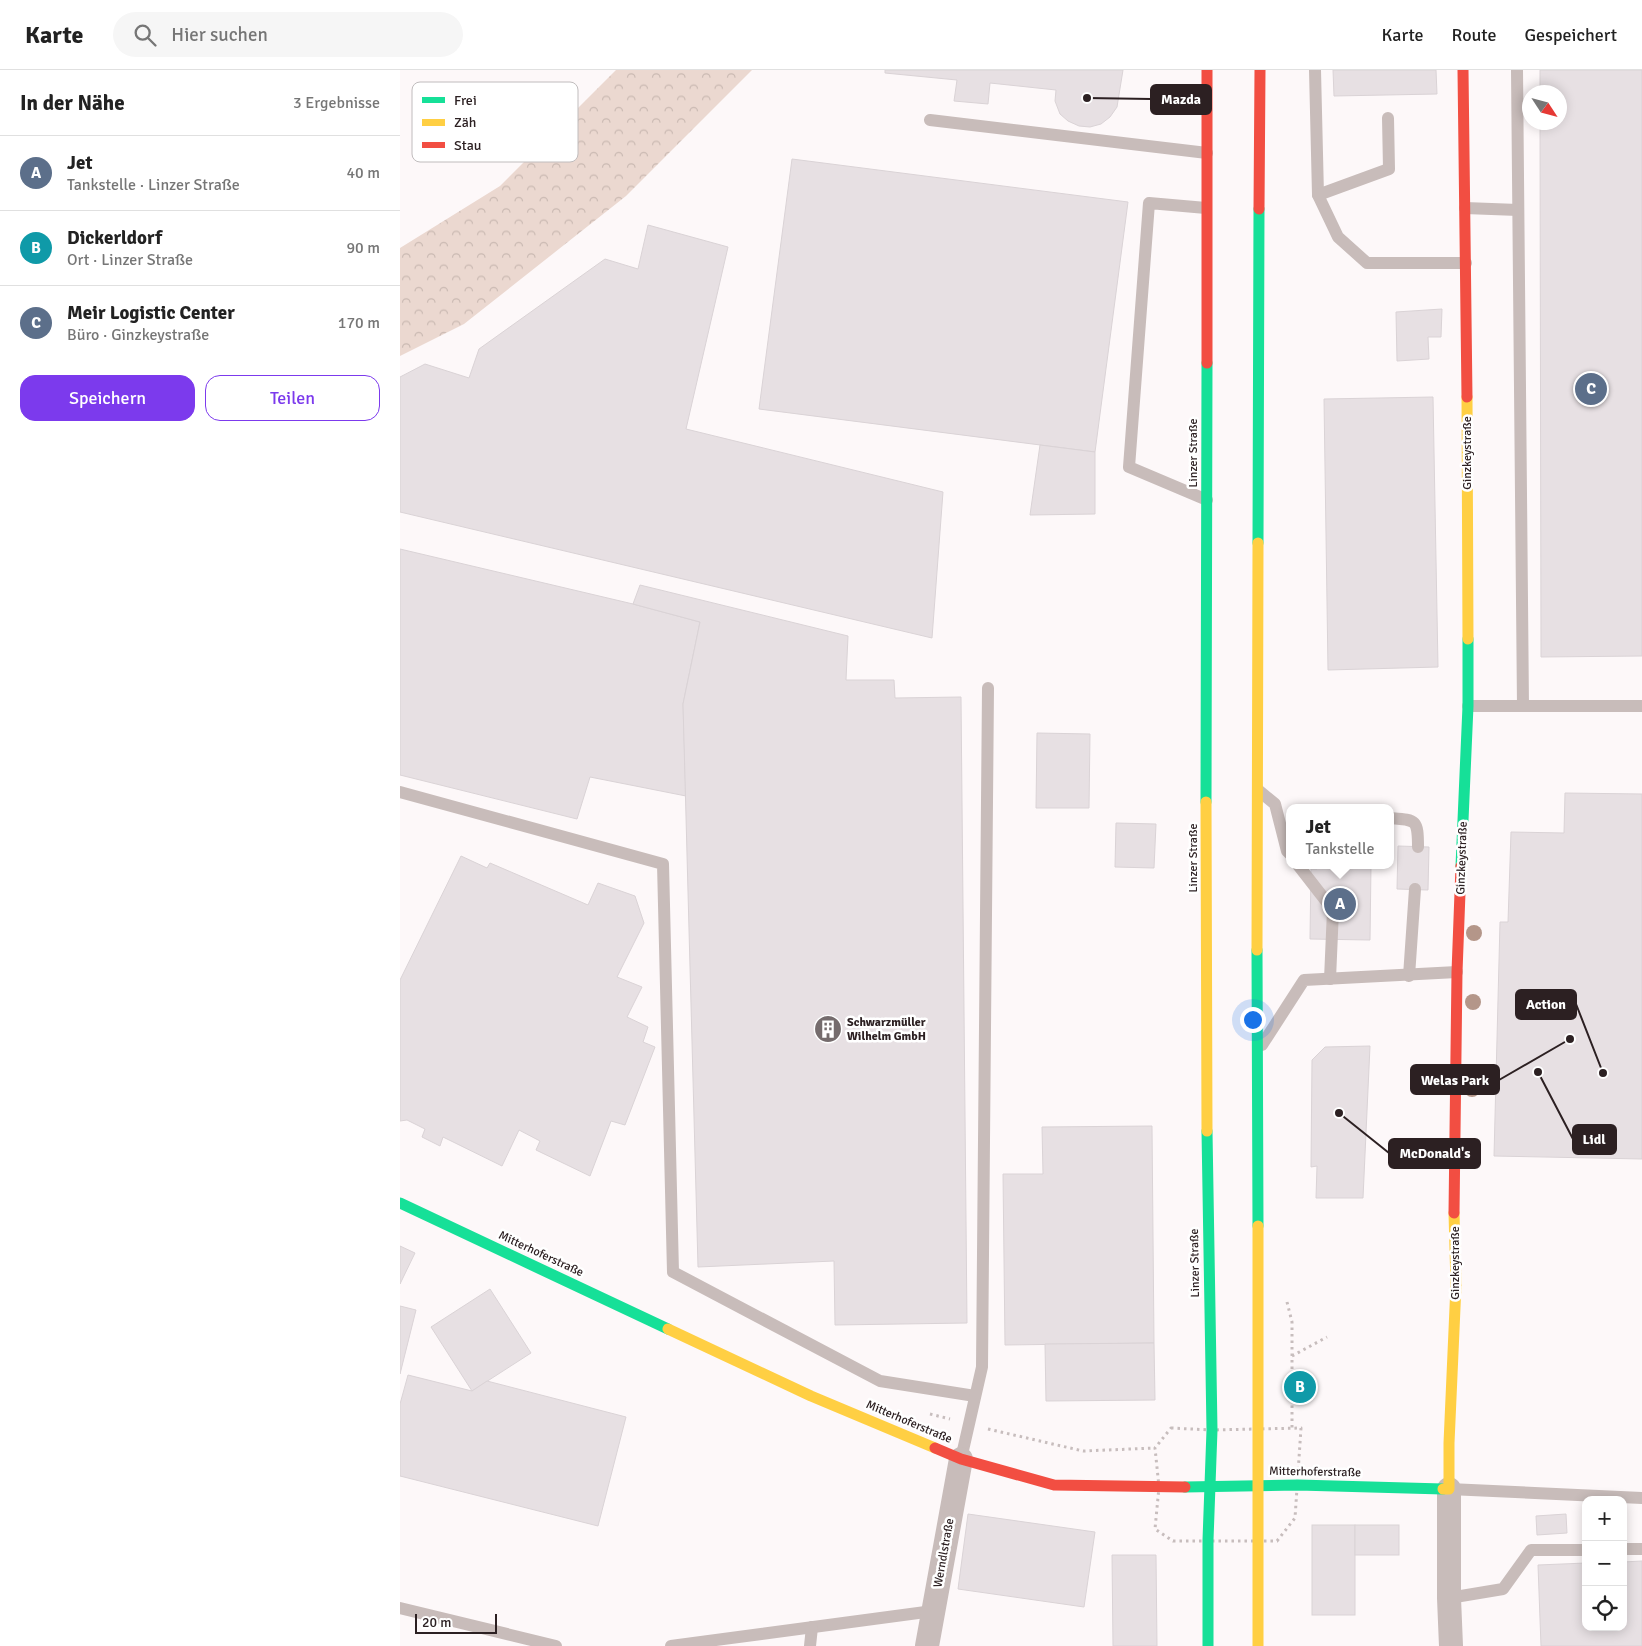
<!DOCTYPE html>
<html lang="de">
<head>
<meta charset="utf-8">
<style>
	body { margin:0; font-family:Signika,sans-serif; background:#f6f6f6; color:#222 }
	.controls { position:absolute; right:15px; bottom:15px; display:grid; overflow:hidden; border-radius:10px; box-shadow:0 2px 12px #0003 }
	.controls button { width:45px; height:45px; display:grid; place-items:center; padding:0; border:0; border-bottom:1px solid #e0e0e0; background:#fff; color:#222; font:25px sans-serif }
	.compass { position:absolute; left:1122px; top:15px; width:45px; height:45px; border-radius:50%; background:#fff; box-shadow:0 2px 12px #0003; rotate:126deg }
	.scale { position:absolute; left:15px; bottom:12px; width:82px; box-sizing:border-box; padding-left:5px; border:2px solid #2c2022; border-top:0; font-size:14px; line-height:18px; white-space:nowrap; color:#2c2022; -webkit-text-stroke:4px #fff; paint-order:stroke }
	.you { position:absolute; left:852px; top:949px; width:18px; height:18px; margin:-12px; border:4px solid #fff; border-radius:50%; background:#1a73e8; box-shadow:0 0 0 8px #1a73e833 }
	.badge { display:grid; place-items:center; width:32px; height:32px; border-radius:50%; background:#7c3aed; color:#fff; font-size:16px; font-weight:700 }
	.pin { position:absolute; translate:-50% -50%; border:2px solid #fff; box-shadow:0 1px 5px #0006 }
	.popup { position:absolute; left:886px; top:734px; width:108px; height:65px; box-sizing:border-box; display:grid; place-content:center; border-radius:10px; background:#fff; filter:drop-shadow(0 1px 4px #0005); font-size:16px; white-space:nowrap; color:#767676 }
	.popup b { font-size:19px; color:#222 }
	.popup::after { content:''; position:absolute; left:50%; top:100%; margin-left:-10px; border:10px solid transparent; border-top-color:#fff }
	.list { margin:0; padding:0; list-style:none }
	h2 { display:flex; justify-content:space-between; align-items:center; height:65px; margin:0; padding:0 20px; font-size:21px }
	h2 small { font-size:16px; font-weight:400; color:#767676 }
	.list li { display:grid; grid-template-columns:32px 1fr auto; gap:15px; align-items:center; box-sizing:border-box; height:75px; padding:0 20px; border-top:1px solid #e0e0e0 }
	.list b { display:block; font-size:19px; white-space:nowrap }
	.list p { margin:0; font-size:16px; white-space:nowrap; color:#767676 }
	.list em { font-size:16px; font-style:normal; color:#767676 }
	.actions { display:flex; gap:10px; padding:15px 20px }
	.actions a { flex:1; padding:11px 0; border:1px solid #7c3aed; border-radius:15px; text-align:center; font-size:18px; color:#7c3aed }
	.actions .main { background:#7c3aed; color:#fff }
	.icon { flex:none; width:28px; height:28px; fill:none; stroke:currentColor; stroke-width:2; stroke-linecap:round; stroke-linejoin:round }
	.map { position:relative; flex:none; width:1242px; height:1576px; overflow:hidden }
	header { display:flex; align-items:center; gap:30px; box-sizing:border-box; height:70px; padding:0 25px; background:#fff; border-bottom:1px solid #e0e0e0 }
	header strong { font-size:24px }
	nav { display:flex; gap:28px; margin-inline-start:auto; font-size:18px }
	.search { width:350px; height:45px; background:#f6f6f6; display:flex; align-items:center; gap:12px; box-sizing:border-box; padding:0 18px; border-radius:28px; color:#767676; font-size:19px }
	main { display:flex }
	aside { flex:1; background:#fff }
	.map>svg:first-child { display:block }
	.forest { fill:url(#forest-crowns) }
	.building { fill:#e7e0e3; stroke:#dad3d6 }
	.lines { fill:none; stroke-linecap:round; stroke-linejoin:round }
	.path { stroke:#c7bdbd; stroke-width:3; stroke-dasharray:2.5 4; stroke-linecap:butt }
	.lane { stroke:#c8bcba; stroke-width:12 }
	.street { stroke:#c8bcba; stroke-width:24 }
	.fast { stroke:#16e098; stroke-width:11 }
	.slow { stroke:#ffcf43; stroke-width:11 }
	.jam { stroke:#f24e42; stroke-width:11 }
	.tree { fill:#b49689 }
	.labels { text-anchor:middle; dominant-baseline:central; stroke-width:5; stroke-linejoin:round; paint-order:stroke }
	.street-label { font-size:12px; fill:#2c2022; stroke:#fff }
	.poi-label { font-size:12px; font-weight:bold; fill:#2c2022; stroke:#fff; text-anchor:start }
	.key { fill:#fff; stroke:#c0bcbd; stroke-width:1 }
	.key-label { font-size:14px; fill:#2c2022 }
	.leader { fill:none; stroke:#2c2022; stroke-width:2 }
	.callout-dot { fill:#2c2022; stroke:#fff; stroke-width:2 }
	.callout { fill:#2c2022; stroke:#2c2022; stroke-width:2 }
	.callout-label { font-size:14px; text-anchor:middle; font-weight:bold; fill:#fff }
</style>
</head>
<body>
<header>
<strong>Karte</strong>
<div class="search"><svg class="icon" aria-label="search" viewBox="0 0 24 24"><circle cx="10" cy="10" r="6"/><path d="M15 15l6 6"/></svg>Hier suchen</div>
<nav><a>Karte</a><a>Route</a><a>Gespeichert</a></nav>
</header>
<main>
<aside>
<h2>In der Nähe<small>3 Ergebnisse</small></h2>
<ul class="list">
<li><span class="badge" style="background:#5c6f8a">A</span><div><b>Jet</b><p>Tankstelle · Linzer Straße</p></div><em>40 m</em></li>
<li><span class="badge" style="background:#0f9aa8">B</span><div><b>Dickerldorf</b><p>Ort · Linzer Straße</p></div><em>90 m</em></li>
<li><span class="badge" style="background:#5c6f8a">C</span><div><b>Meir Logistic Center</b><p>Büro · Ginzkeystraße</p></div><em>170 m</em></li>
</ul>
<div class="actions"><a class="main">Speichern</a><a>Teilen</a></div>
</aside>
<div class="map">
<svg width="1242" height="1576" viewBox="0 0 1242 1576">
	<defs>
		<pattern id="forest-crowns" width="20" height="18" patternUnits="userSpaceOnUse" patternTransform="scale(1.25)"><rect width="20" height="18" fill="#ebd8d0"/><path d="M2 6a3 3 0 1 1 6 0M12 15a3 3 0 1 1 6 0" fill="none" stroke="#cab9b2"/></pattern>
	</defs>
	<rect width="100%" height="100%" fill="#fdf8f9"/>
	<polygon class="forest" points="216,0 352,0 226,126 64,254 0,286 0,178 100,116"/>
	<g class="building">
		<polygon points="485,0 723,0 717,37 710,47 701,54 690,57 679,56 668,51 660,44 655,31 656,20 590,13 588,34 554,31 557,10 485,3"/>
		<polygon points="933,0 1036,0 1037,24 934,26"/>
		<polygon points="1140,0 1242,0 1242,586 1141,587 1140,52 1160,52 1160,22 1140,22"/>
		<polygon points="392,89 728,132 695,382 359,339"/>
		<polygon points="248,155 328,177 286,359 543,422 532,568 0,442 0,307 25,294 69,308 79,279 205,189 238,199"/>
		<polygon points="1042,239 1041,267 1028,267 1029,289 997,291 996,242"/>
		<polygon points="1033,327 1038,597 928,600 924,329"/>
		<polygon points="640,375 695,382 695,444 630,445"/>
		<polygon points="0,479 233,534 300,552 283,634 286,726 190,707 177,749 0,705"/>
		<polygon points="240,515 448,566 446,610 494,610 495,628 561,627 567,1253 435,1255 434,1191 298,1197 283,634 300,552 233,534"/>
		<polygon points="637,663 690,664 689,738 636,738"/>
		<polygon points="1165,723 1242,724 1242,1089 1094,1086 1100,852 1108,852 1111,762 1164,763"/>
		<polygon points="716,753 756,754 754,798 715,797"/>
		<polygon points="998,776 1029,777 1028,820 997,819"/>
		<polygon points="61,786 87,798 90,793 188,835 198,813 235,826 244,853 217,907 242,917 227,947 248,957 243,972 255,977 225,1055 211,1051 190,1106 136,1080 140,1071 119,1060 102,1096 43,1067 40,1076 22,1067 25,1059 7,1050 0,1051 0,910"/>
		<polygon points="917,795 971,795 970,870 910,869 911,799 917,799"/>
		<polygon points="970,976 963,1128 916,1128 917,1096 911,1097 912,990 925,977"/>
		<polygon points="752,1056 754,1273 605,1275 603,1104 643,1104 642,1057"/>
		<polygon points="0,1176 15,1183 0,1214"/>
		<polygon points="90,1219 131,1283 72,1321 31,1257"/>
		<polygon points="0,1236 16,1240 0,1304"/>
		<polygon points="754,1273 755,1330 646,1331 645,1274"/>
		<polygon points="8,1305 72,1321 87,1311 226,1347 198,1456 0,1406 0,1334"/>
		<rect x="896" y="1306" width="8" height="23"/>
		<polygon points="568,1444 695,1462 684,1537 558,1519"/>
		<polygon points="1166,1444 1167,1463 1137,1465 1136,1446"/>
		<rect x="912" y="1455" width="43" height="90"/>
		<rect x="955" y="1455" width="44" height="30"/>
		<polygon points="712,1485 756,1485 757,1576 713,1576"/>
		<polygon points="1242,1491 1242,1576 1141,1576 1138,1495 1186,1493 1186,1557 1223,1557 1223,1492"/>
	</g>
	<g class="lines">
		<g class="path">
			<polyline points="887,1232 892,1252 892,1358"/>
			<polyline points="892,1286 927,1267"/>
			<polyline points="530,1344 550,1349"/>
			<polygon points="771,1358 812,1360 901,1358 895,1448 877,1471 773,1471 755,1459 759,1417 755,1378"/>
			<polyline points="588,1359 683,1381 755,1378"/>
		</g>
		<g class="lane">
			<polyline points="915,0 918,125 938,167 967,193 1066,193"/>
			<polyline points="1117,0 1123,636"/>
			<polyline points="530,50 807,83"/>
			<polyline points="918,125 989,99 988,48"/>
			<polyline points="806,138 749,133 729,397 807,430"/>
			<polyline points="1065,138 1118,140"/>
			<polyline points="1068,636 1242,636"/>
			<polyline points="858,720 875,734 887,781 890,784"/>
			<polyline points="0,722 263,794 273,1202 480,1311 575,1326"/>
			<path d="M990 748C1016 750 1018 749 1018 777"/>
			<polyline points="898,795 933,840 930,909"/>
			<polyline points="1009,906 1015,819"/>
			<polyline points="862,975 904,910 1057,902"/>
			<polyline points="561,1389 582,1297 588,618"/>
			<polyline points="1049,1419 1242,1428"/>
			<polyline points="1223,1479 1242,1479"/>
			<polyline points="1049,1528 1103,1519 1131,1480 1186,1480"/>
			<polyline points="0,1538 156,1576"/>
			<polyline points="271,1576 533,1541"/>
			<polyline points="410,1576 412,1557"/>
		</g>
		<g class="street">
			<polyline points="1049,1419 1049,1528 1051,1576"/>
			<polyline points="527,1576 561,1389"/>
		</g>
		<g class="fast">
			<polyline points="858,473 859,139"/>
			<polyline points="806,732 807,293"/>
			<polyline points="1061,796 1068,636 1068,569"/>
			<polyline points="857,880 858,1156"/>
			<polyline points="807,1061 812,1360 808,1470 808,1576"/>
			<polyline points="0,1133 268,1259"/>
			<polyline points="785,1417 898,1415 1043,1419"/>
		</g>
		<g class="slow">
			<polyline points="1067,327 1068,569"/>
			<polyline points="806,732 807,1061"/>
			<polyline points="857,880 858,473"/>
			<polyline points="858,1156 858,1576"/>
			<polyline points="268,1259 411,1326 535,1378"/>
			<polyline points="1043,1419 1049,1419 1049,1373 1056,1215 1054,1143"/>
		</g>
		<g class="jam">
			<polyline points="1063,0 1067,327"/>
			<polyline points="859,139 860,0"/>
			<polyline points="807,293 807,0"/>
			<polyline points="1054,1143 1057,902 1061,796"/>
			<polyline points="535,1378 561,1389 654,1415 785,1417"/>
		</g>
	</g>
	<g class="tree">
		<circle cx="1074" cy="863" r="8"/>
		<circle cx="1073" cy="932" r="8"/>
		<circle cx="1072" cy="1019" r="8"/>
		<circle cx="1071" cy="1079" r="8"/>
	</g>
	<defs>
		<g id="building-disc" transform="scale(1.4375)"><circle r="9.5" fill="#756c6d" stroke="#fff"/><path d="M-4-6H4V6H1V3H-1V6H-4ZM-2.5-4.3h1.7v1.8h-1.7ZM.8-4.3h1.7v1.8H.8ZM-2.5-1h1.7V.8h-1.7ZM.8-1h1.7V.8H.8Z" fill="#fff"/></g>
	</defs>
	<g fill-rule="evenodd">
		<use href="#building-disc" x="428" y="959"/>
	</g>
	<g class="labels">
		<g class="street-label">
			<text transform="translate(793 383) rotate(-90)">Linzer Straße</text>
			<text transform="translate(1067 383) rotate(-90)">Ginzkeystraße</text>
			<text transform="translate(793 788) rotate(-90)">Linzer Straße</text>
			<text transform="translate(1062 788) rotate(-88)">Ginzkeystraße</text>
			<text transform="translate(141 1184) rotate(25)">Mitterhoferstraße</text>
			<text transform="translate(795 1193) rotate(-91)">Linzer Straße</text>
			<text transform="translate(1055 1193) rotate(-90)">Ginzkeystraße</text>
			<text transform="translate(509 1352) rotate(23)">Mitterhoferstraße</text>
			<text transform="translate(915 1402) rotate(1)">Mitterhoferstraße</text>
			<text transform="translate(544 1483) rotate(-80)">Werndlstraße</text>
		</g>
		<g class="poi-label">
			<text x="447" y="952">Schwarzmüller<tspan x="447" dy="14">Wilhelm GmbH</tspan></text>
		</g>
	</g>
	<rect x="12" y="12" width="166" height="80" rx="8" class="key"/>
	<rect x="22" y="27" width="23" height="6" fill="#16e098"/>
	<rect x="22" y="49" width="23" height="7" fill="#ffcf43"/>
	<rect x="22" y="72" width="23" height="6" fill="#f24e42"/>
	<g class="key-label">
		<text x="54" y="35">Frei</text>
		<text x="54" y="57">Zäh</text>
		<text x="54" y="80">Stau</text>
	</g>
	<path class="leader" d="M687 28L751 29M1203 1003L1176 934M1170 969L1099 1010M1138 1002L1173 1069M939 1043L989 1083"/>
	<g class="callout-dot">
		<circle cx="687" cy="28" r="5"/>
		<circle cx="1203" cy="1003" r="5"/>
		<circle cx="1170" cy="969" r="5"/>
		<circle cx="1138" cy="1002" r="5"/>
		<circle cx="939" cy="1043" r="5"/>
	</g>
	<g class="callout">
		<rect x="751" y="15" width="60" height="29" rx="5"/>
		<rect x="1116" y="920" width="60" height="29" rx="5"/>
		<rect x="1011" y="995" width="88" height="29" rx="5"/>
		<rect x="1173" y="1055" width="43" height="29" rx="5"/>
		<rect x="989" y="1069" width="91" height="29" rx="5"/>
	</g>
	<g class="callout-label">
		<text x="781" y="34">Mazda</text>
		<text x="1146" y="939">Action</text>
		<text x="1055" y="1015">Welas Park</text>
		<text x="1194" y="1074">Lidl</text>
		<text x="1035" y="1088">McDonald's</text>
	</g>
</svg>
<div class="controls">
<button>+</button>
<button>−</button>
<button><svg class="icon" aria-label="locate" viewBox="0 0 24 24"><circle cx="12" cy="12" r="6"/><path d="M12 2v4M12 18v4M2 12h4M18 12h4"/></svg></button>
</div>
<svg class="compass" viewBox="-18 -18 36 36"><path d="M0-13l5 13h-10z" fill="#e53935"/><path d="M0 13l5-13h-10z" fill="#767676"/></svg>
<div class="scale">20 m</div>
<div class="you"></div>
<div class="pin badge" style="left:940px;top:834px;background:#5c6f8a">A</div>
<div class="popup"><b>Jet</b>Tankstelle</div>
<div class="pin badge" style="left:900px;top:1317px;background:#0f9aa8">B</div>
<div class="pin badge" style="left:1191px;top:319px;background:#5c6f8a">C</div>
</div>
</main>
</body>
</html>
